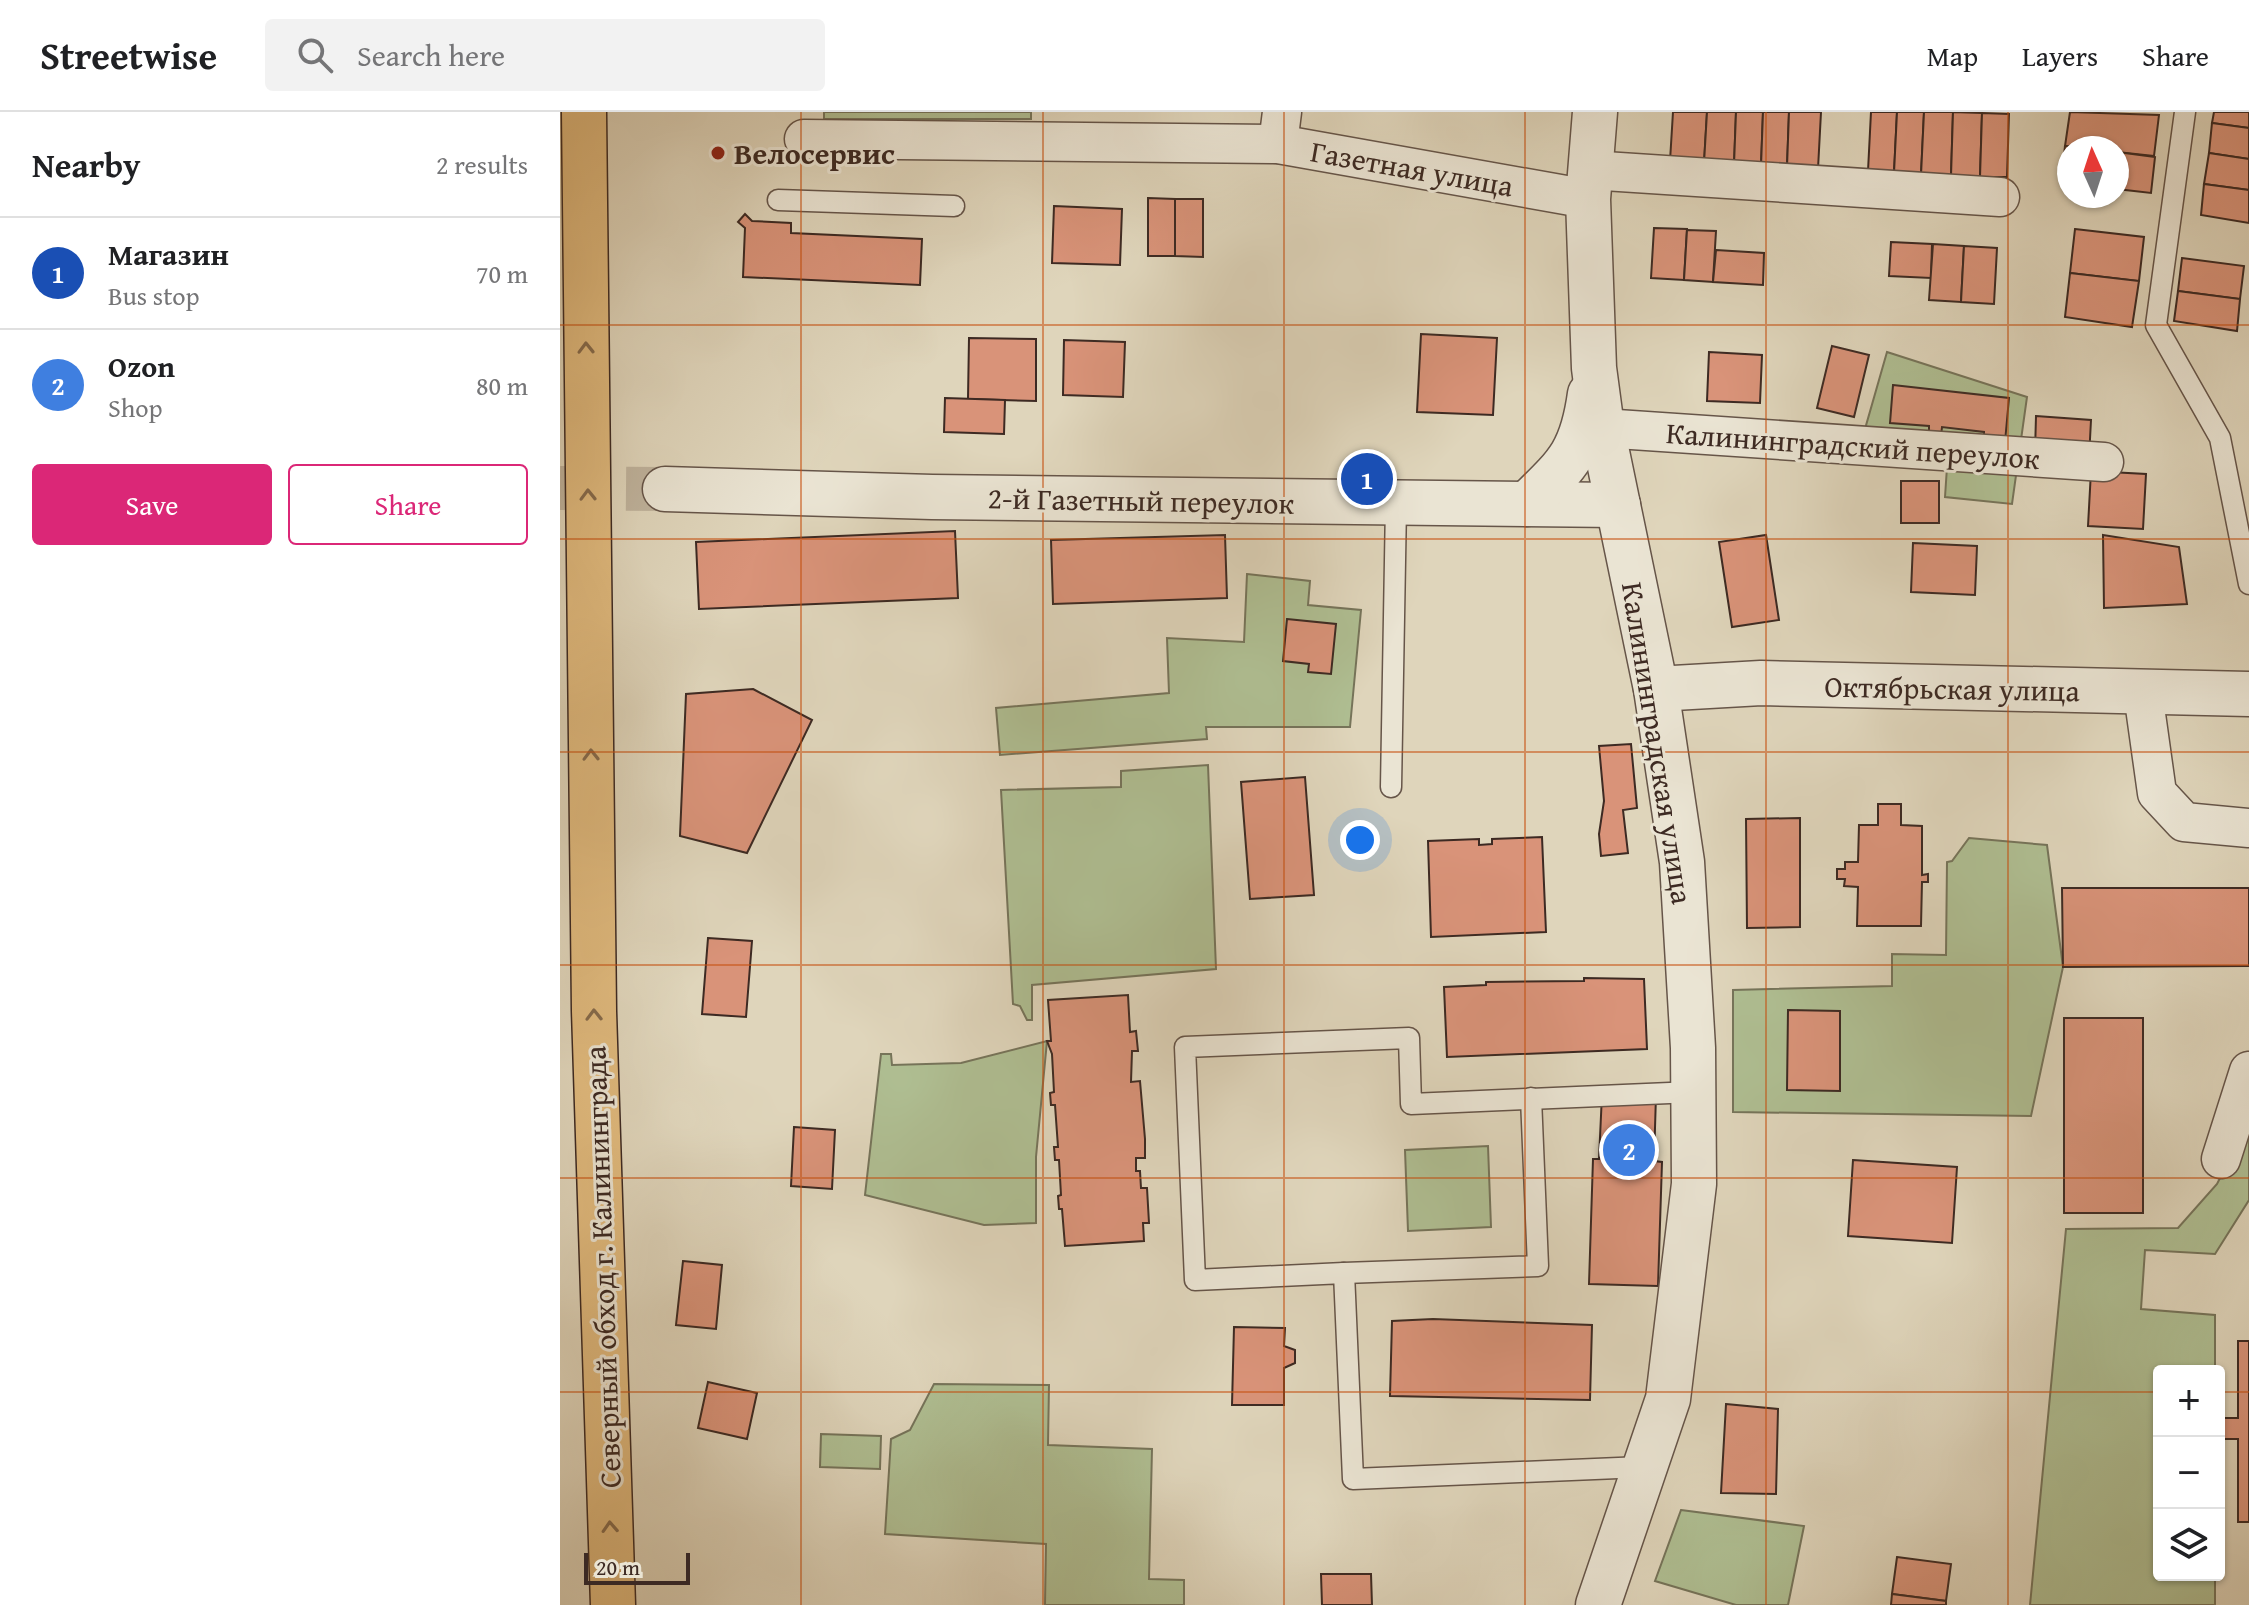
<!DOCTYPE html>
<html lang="en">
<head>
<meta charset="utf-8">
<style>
	body { margin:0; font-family:"Gentium Book Plus",serif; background:#f2f2f2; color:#202124 }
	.controls { position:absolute; right:24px; bottom:24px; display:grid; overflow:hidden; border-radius:8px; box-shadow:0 2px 6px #0004 }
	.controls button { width:72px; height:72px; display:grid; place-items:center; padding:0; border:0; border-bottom:2px solid #e0e0e0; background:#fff; color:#202124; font:40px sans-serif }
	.compass { position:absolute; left:1497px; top:24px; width:72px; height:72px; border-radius:50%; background:#fff; box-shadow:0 2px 6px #0004; rotate:357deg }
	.scale { position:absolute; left:24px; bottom:20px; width:106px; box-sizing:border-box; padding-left:8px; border:4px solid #3d2a23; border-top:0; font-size:22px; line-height:28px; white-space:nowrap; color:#3d2a23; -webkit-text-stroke:6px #eae4d3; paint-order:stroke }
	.you { position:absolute; left:800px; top:728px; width:28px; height:28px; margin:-20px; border:6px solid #fff; border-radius:50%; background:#1a73e8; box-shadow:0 0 0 12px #1a73e833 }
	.badge { display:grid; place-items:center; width:52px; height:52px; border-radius:50%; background:#db2777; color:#fff; font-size:26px; font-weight:700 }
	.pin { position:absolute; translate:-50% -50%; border:4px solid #fff; box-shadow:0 2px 8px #0006 }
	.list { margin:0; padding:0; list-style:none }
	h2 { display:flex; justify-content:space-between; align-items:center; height:104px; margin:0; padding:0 32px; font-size:34px }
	h2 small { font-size:26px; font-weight:400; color:#757577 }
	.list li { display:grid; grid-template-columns:52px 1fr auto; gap:24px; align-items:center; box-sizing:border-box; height:112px; padding:0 32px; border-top:2px solid #e0e0e0 }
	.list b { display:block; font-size:30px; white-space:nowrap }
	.list p { margin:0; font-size:26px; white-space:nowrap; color:#757577 }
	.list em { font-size:26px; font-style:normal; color:#757577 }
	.actions { display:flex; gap:16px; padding:24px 32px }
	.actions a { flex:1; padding:18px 0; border:2px solid #db2777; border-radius:8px; text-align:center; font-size:28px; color:#db2777 }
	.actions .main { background:#db2777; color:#fff }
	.icon { flex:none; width:44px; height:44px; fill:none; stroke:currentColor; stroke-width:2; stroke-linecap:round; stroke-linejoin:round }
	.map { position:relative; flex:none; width:1689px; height:1493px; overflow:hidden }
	header { display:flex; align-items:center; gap:48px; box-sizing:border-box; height:112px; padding:0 40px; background:#fff; border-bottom:2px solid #e0e0e0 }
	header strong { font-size:38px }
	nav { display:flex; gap:44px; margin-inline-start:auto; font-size:28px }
	.search { width:560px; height:72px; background:#f2f2f2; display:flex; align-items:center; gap:20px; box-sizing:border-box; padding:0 28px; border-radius:8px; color:#757577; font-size:30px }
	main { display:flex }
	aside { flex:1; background:#fff }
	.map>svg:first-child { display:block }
	.green { fill:#afbe92; stroke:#76745a; stroke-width:2 }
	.building { fill:#d99379; stroke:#3d2a23; stroke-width:2 }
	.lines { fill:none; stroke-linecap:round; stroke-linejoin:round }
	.tertiary-tunnel { stroke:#bfb39d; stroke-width:44; stroke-dasharray:44 22; stroke-linecap:butt }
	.service-casing { stroke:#665549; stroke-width:23 }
	.minor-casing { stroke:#665549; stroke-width:41 }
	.tertiary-casing { stroke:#665549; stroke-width:47 }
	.trunk-casing { stroke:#3d2a23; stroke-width:47 }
	.service { stroke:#eae4d3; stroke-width:20 }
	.minor { stroke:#eae4d3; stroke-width:38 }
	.tertiary { stroke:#eae4d3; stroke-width:44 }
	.trunk { stroke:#e0ba7e; stroke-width:44 }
	.oneway { stroke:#866b4c }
	.grid { fill:none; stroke:#c65011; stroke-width:2; stroke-opacity:0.55 }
	.poi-dot { fill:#8f2418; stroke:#eae4d3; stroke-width:3 }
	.labels { text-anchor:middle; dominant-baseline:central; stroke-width:6; stroke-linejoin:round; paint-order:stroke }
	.poi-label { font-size:30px; font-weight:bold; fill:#3d2a23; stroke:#eae4d3; text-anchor:start }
	.street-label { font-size:30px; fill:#3d2a23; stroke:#eae4d3 }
</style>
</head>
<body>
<header>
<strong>Streetwise</strong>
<div class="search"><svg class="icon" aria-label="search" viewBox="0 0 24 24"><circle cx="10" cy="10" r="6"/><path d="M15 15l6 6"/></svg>Search here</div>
<nav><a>Map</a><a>Layers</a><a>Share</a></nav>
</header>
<main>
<aside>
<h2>Nearby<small>2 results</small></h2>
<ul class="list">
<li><span class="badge" style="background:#1a4fb4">1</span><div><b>Магазин</b><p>Bus stop</p></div><em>70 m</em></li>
<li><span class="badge" style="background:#3f7fe0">2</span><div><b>Ozon</b><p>Shop</p></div><em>80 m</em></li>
</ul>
<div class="actions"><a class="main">Save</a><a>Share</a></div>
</aside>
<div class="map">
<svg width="1689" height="1493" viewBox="0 0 1689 1493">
	<rect width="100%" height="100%" fill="#dfd5bb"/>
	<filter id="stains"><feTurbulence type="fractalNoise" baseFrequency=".0025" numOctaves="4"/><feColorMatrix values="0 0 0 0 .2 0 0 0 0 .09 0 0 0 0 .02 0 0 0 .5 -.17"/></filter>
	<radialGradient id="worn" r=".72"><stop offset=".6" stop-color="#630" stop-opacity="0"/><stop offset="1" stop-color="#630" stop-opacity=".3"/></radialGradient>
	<g class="green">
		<rect x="264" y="0" width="207" height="7"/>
		<polygon points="1327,240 1467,285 1452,392 1385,385 1387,355 1303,324"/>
		<polygon points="687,462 750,469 748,493 801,498 790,615 646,615 647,627 440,643 436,596 609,581 607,526 684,530"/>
		<polygon points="648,653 656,857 472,873 472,908 467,908 460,894 453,892 441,678 561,675 561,659"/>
		<polygon points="1409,726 1487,733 1503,855 1471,1004 1173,1000 1173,878 1332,874 1332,842 1386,843 1387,750 1392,749"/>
		<polygon points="487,929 476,1045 476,1111 424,1113 305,1083 321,942 331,942 332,953 401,951"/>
		<polygon points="1689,1010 1689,1088 1655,1142 1585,1138 1581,1197 1655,1203 1655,1259 1599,1259 1599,1463 1655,1463 1655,1493 1470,1493 1506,1117 1618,1116 1657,1072"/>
		<polygon points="928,1034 931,1115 848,1119 845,1038"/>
		<polygon points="374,1272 489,1273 488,1333 592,1337 589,1467 624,1468 624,1493 485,1493 486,1432 325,1422 331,1327 350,1318"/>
		<polygon points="261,1322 321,1324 320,1357 260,1355"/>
		<polygon points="1121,1398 1244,1414 1228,1493 1176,1493 1095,1469"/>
	</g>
	<g class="building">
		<polygon points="1113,0 1147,0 1144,51 1110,49"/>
		<polygon points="1147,0 1176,0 1174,53 1144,51"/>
		<polygon points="1176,0 1203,0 1201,54 1174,53"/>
		<polygon points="1203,0 1229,0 1227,55 1201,54"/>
		<polygon points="1229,0 1261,0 1258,57 1227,55"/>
		<polygon points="1311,0 1337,0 1334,61 1308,59"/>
		<polygon points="1337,0 1364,0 1361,63 1334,61"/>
		<polygon points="1364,0 1393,0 1391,64 1361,63"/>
		<polygon points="1393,0 1422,1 1420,65 1391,64"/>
		<polygon points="1510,0 1599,3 1594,44 1557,40 1557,36 1505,34"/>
		<polygon points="1654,0 1689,0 1689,16 1652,11"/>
		<polygon points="1422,1 1449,2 1447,65 1420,65"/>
		<polygon points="1652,11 1689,16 1689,47 1649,41"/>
		<polygon points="1505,34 1524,36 1509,36 1509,71 1501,70"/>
		<polygon points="1557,40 1595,45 1591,81 1557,77"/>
		<polygon points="1649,41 1689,47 1689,78 1644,72"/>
		<polygon points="1644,72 1689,78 1689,111 1641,103"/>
		<polygon points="588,86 615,87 615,144 588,144"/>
		<polygon points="615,87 643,87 643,145 615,144"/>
		<polygon points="494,94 562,97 560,153 492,151"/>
		<polygon points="185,102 192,109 231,111 231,121 362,127 360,173 183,165 185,116 178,110"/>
		<polygon points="1094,116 1127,117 1124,168 1091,166"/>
		<polygon points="1515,117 1584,125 1579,169 1510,161"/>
		<polygon points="1127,118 1156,119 1153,170 1124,168"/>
		<polygon points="1331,130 1372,132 1371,166 1329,164"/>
		<polygon points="1373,132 1404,134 1401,190 1369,188"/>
		<polygon points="1404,134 1437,136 1434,192 1401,190"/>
		<polygon points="1156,138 1204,141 1203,173 1153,170"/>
		<polygon points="1622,146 1684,154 1680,187 1618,179"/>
		<polygon points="1510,161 1579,169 1572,215 1505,205"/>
		<polygon points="1618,179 1680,187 1677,219 1614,209"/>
		<polygon points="861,222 937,226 933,303 857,300"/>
		<polygon points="409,226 476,227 476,289 408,287"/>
		<polygon points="504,228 565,230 563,285 503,283"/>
		<polygon points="1272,234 1309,243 1294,305 1257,296"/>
		<polygon points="1149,240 1202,243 1200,291 1147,289"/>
		<polygon points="1333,273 1449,286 1445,330 1424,328 1424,320 1382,315 1381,324 1369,323 1369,314 1330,311"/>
		<polygon points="385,286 445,288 444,322 384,320"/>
		<polygon points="1476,304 1531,308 1529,346 1475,340"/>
		<polygon points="1531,359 1586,362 1583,417 1528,414"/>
		<rect x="1341" y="369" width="38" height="42"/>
		<polygon points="395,419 398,486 139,497 136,430"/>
		<polygon points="665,423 667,486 493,492 491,428"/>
		<polygon points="1206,423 1219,508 1172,515 1159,430"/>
		<polygon points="1543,423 1619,435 1627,492 1544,496"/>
		<polygon points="1353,431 1417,434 1415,483 1351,480"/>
		<polygon points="727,507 776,512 771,562 748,560 749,552 723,549"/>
		<polygon points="193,577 252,608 187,741 120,724 126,582"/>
		<polygon points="1071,632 1077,696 1063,698 1068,741 1041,744 1039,722 1044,689 1039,634"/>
		<polygon points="745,665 754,783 690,787 681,670"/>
		<polygon points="1318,692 1341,692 1341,713 1362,714 1362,763 1368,762 1368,770 1362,770 1361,814 1297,814 1298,775 1284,774 1285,767 1277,767 1277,757 1285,757 1285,750 1298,750 1299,713 1318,713"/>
		<polygon points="1240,706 1240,815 1187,816 1186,707"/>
		<polygon points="982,725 986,820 871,825 868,729 919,727 919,733 932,732 932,727"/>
		<polygon points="1502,776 1689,776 1689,854 1503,855"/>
		<polygon points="148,826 192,829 186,905 142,902"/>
		<polygon points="1024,866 1084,867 1087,937 887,945 884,875 926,873 926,870 1024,869"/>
		<polygon points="568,883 570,920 576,919 578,939 572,939 571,970 580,969 585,1027 585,1046 576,1046 576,1059 580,1059 581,1076 587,1076 589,1111 583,1111 584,1129 505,1134 502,1097 499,1097 498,1084 501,1083 499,1048 495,1048 494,1035 498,1035 495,993 491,993 490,981 494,980 492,942 487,929 491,929 488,888"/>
		<polygon points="1228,898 1280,899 1280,979 1227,978"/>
		<rect x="1504" y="906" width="79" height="195"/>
		<polygon points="1042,982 1096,983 1094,1049 1102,1050 1098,1174 1029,1172 1033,1047 1039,1047"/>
		<polygon points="234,1015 275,1018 272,1077 231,1074"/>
		<polygon points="1293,1048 1397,1055 1392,1131 1288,1124"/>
		<polygon points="123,1149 162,1153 156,1217 116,1213"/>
		<polygon points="873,1207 1032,1213 1030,1288 830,1284 832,1209"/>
		<polygon points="674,1215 725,1216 724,1234 735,1238 735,1251 724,1256 724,1293 672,1293"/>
		<polygon points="1678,1229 1689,1229 1689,1410 1678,1410 1678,1327 1663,1327 1664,1306 1678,1306"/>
		<polygon points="148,1270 197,1281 187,1327 138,1316"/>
		<polygon points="1166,1292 1218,1297 1216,1382 1161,1381"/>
		<polygon points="1337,1445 1391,1452 1386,1489 1332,1482"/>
		<polygon points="761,1462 811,1462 812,1493 762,1493"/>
		<polygon points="1332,1482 1386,1489 1386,1493 1331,1493"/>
	</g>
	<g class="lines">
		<polyline class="tertiary-tunnel" points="0,376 105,377"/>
		<g class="service-casing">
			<g id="service">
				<polyline points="1625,0 1596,213 1660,326 1689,472"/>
				<polyline points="218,88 394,94"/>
				<polyline points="831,675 836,392"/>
				<polyline points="784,1161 978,1154 971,986"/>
				<polyline points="1082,1355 793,1367 784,1161 635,1168 625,935 849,926 851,992 1133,980"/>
			</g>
		</g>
		<g class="minor-casing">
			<g id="minor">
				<polyline points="244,27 718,32 1028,87"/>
				<polyline points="718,32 722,0"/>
				<polyline points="1029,58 1440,85"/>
				<polyline points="1042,316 1544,350"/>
				<polyline points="1583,581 1597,681 1624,710 1689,716"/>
				<polyline points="1661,1047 1689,959"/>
			</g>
		</g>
		<g class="tertiary-casing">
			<g id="tertiary">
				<polyline points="1035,0 1028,87 1034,256 1042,316 1096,577 1122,750 1133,936 1134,1072 1108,1287 1038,1493"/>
				<polyline points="105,377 372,385 1058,393"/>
				<path d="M967 392C1007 353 1022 341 1030 282"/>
				<polyline points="1096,577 1201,571 1689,582"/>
			</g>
		</g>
		<g class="trunk-casing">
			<polyline id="trunk" points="24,0 34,899 53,1493"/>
		</g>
		<use href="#service" class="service"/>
		<use href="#minor" class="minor"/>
		<use href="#tertiary" class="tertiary"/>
		<use href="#trunk" class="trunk"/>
	</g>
	<defs><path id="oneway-chevron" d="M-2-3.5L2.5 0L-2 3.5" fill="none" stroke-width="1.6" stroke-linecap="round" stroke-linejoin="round" transform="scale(2)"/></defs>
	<g class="oneway">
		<use href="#oneway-chevron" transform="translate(26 236) rotate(-91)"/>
		<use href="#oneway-chevron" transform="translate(28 383) rotate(-91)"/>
		<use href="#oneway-chevron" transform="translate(31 643) rotate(-91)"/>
		<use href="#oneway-chevron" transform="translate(34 903) rotate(-91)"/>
		<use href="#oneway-chevron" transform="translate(50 1415) rotate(-93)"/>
	</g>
	<path class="grid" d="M241 0V1493M483 0V1493M724 0V1493M965 0V1493M1206 0V1493M1448 0V1493M0 213H1689M0 427H1689M0 640H1689M0 853H1689M0 1066H1689M0 1280H1599M1659 1280H1689"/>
	<circle class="poi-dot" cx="158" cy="41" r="8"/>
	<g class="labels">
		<g class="poi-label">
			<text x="174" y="41">Велосервис</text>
		</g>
		<g class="street-label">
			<text transform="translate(852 56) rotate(10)">Газетная улица</text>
			<text transform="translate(1293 333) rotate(4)">Калининградский переулок</text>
			<text transform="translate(581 388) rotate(1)">2-й Газетный переулок</text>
			<text transform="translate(1392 576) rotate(1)">Октябрьская улица</text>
			<text transform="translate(1098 631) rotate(81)">Калининградская улица</text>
			<text transform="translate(42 1155) rotate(-92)">Северный обход г. Калининграда</text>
		</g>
	</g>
	<rect width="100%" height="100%" filter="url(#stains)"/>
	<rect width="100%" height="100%" fill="url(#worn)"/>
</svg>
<div class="controls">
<button>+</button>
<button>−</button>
<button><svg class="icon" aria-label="layers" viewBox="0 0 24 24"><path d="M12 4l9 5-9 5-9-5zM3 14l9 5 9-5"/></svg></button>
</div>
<svg class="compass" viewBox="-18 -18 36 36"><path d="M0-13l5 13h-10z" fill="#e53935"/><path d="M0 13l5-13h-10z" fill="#757577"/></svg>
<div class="scale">20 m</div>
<div class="you"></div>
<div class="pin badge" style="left:807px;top:367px;background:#1a4fb4">1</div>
<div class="pin badge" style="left:1069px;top:1038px;background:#3f7fe0">2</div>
</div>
</main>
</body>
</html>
